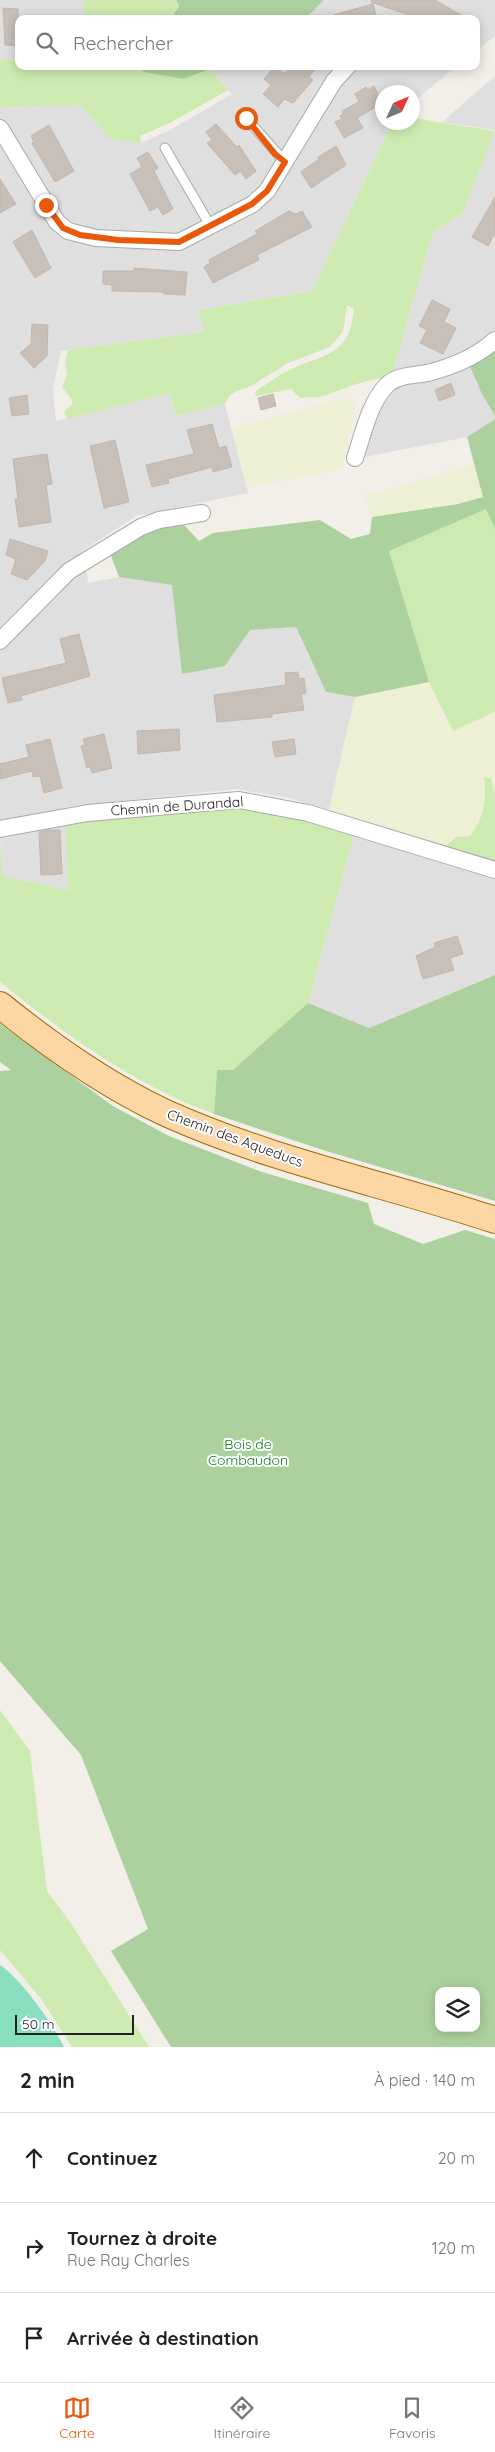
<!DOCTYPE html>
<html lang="fr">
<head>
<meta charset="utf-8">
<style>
	body { margin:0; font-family:Quicksand,sans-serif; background:#f6f6f6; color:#222 }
	.controls { position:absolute; right:15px; bottom:15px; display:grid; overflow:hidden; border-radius:10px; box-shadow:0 2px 12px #0003 }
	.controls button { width:45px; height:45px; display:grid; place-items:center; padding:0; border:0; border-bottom:1px solid #e0e0e0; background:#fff; color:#222; font:25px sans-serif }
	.compass { position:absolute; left:375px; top:85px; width:45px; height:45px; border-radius:50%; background:#fff; box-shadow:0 2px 12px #0003; rotate:46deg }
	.scale { position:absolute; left:15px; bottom:12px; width:119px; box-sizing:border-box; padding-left:5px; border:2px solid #222; border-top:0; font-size:14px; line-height:18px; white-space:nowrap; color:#222; -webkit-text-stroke:4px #fff; paint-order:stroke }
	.stop { position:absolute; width:15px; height:15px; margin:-11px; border:4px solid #ea580c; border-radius:50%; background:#fff }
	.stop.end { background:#ea580c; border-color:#fff; box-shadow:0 1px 5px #0008 }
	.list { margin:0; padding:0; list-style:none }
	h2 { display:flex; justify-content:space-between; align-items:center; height:65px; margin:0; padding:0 20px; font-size:21px }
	h2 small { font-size:16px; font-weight:400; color:#767676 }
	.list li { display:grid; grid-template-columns:32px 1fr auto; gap:15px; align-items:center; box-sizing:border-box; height:90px; padding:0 20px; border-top:1px solid #e0e0e0 }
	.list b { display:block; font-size:19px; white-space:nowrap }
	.list p { margin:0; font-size:16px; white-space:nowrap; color:#767676 }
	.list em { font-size:16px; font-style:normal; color:#767676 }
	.icon { flex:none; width:28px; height:28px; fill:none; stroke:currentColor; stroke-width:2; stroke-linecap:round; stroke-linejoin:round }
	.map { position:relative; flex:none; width:495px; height:2047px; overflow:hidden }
	.search { position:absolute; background:#fff; box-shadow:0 2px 12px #0003; left:15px; right:15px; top:15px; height:55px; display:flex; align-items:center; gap:12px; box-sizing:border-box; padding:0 18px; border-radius:10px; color:#767676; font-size:19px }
	.sheet { height:335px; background:#fff }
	nav { display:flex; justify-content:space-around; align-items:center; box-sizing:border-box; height:70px; border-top:1px solid #e0e0e0; background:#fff; font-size:14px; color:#767676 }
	nav a { display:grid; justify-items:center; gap:2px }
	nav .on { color:#ea580c }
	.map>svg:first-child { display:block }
	.residential { fill:#e0dfdf }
	.farmland { fill:#eef0d5 }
	.grass { fill:#cdebb0 }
	.forest { fill:#add19e; fill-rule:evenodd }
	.pitch { fill:#88e0be }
	.building { fill:#c7bfb8; stroke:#c4b6ab }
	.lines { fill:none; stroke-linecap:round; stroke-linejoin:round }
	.lane-casing { stroke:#a9a9a9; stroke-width:11 }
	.street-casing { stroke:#a9a9a9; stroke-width:18 }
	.primary-casing { stroke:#a06b00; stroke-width:28 }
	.lane { stroke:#fff; stroke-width:9 }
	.street { stroke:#fff; stroke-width:16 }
	.primary { stroke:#fcd6a4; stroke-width:26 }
	.route { stroke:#ea580c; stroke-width:6 }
	.labels { text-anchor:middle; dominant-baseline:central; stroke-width:4; stroke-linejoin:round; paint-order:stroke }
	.street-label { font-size:14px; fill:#222; stroke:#fff }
	.park-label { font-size:14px; fill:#0c8416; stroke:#fff }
</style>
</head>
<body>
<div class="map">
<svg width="495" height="2047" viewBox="0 0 495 2047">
	<rect width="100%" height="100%" fill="#f2efe9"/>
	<g class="residential">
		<polygon points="0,0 84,0 84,19 19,19 19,60 0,59"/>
		<polygon points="324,0 495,0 495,36 476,51 476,19 305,19"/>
		<polygon points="220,66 457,66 413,102 412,92 382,92 382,122 392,123 312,291 199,310 204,332 61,351 53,389 56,421 170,393 176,416 225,404 248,493 136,516 84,550 88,583 119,577 172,585 225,666 250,630 296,627 326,692 355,697 329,810 290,798 235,789 66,807 68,890 3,876 0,829 0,107 80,104 110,138 141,143 170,130 232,94 211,70"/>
		<polygon points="495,76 495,130 442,122"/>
		<polygon points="495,131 495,419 467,437 364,457 393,370 433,232 462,214"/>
		<polygon points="354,836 495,879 495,975 369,1028 308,1003"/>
	</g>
	<g class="farmland">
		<polygon points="346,397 356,406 342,469 247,488 232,428"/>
		<polygon points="474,464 484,497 458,504 372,517 365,496"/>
		<polygon points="429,682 453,731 495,712 495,792 491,779 484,777 486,796 478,826 470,836 456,837 444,848 329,810 355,697"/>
	</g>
	<g class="grass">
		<polygon points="84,0 176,0 179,5 170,19 84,19"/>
		<polygon points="0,59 19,60 19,66 143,66 143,72 183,79 211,70 228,90 170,123 140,136 141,143 110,139 80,105 0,107"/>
		<path d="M413 118 495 131 462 214 433 232 391 378C365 378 346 389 323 396 316 398 307 397 300 398L291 389 256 396 255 392C268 383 281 373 296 367 332 352 349 353 354 309L347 305 343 332 330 347 288 363 251 386 237 391 229 396 225 404 176 416 170 393 67 419 64 412 72 404V400L62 387 67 375 65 362 68 350 204 332 199 310 312 291 392 123 412 122Z"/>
		<polygon points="487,508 495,529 495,712 453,731 429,682 389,551"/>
		<path d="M484 777 491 779 495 792V862L444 848 456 837 470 836C484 819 487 798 484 777Z"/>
		<path d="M231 807 284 814 354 836 308 1003 233 1071 217 1070 214 1114C134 1085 66 1035 0 982V836L3 876 68 890 66 822Z"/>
		<polygon points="0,1710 30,1751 47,1891 72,1925 149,2047 72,2047 42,2000 0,1950"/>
	</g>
	<g class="forest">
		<polygon points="176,0 324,0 305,19 170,19 179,6"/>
		<polygon points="143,66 220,66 183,79 143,72"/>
		<polygon points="495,348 495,416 482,394 469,364"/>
		<polygon points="495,419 495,529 486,509 389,551 429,682 355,697 326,692 296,627 250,630 225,666 182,674 172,585 119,577 111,556 146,530 184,525 199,541 213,533 320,520 351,539 370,534 372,517 458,504 483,497 467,437"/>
		<polygon points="495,975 495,1201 326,1151 214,1114 217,1070 233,1070 308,1003 369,1028"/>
		<path d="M0 1024 113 1106 169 1136 262 1172 368 1203 374 1224 423 1244 465 1230 495 1239V2047H171L111 1951 148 1929 81 1755 0 1661V1071L11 1070 0 1062ZM439 1991H476V2028H439Z"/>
	</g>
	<path class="pitch" d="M0 1965C22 1980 52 2023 64 2047H0Z"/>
	<g class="building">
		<polygon points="372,0 435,0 468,19 420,19 371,2"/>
		<polygon points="373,4 377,19 333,19 333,15"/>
		<polygon points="3,8 18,9 19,46 5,45"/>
		<polygon points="275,66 285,74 291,66 318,66 309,77 313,80 293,103 284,99 278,107 263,94 271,85 264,79"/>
		<polygon points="374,86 382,103 357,118 363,128 344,138 335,122 342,119 340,116 344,114 342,111 359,102 355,94 366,87 368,90"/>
		<polygon points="216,124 237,147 239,145 256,171 246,179 240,171 235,175 207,143 212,140 206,132"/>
		<polygon points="49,125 74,171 55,182 32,143 34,142 31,136"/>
		<polygon points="336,146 346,165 311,188 301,172 319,159 318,157"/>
		<polygon points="148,152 158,168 154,171 173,209 163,215 158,207 150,211 130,174 142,167 137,158"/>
		<polygon points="0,179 16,204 0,213"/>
		<polygon points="495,197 495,233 488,246 472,237"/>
		<polygon points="289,211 296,214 302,211 312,227 257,255 259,260 213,283 204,267 210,263 209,260 257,234 255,231"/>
		<polygon points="32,230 51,268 35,278 13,242"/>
		<polygon points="134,268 187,272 185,295 164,294 164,292 112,291 112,285 103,284 103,271 134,271"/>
		<polygon points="432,300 450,309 444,322 456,328 443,354 420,343 427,330 419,326"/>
		<polygon points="32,324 48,325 47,356 34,368 20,353 31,344"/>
		<polygon points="451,383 455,395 439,401 435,390"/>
		<polygon points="273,394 276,406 261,410 258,398"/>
		<polygon points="27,395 29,414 12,416 9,398"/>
		<polygon points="212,424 219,448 226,446 232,467 213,472 212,467 168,479 169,483 152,487 146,465 194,454 187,430"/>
		<polygon points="115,440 129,502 104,508 90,446"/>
		<polygon points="47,454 52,484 46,485 51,522 19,527 15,499 18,499 13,459"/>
		<polygon points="10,539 48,551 45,561 27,580 11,574 16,559 6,555"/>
		<polygon points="79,634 90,676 21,696 22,700 8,703 2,678 66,663 60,639"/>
		<polygon points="298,672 299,679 304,678 306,693 301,694 304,710 272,714 272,717 217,722 214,695 286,685 285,673"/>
		<polygon points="179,729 180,750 138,754 137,731"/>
		<polygon points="104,734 112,768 92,773 90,767 87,768 81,746 85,745 83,739"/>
		<polygon points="50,739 62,788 44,793 40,776 33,777 32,771 0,779 0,764 29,757 26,745"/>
		<polygon points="294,739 296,754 275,757 272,742"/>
		<polygon points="48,830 60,830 62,874 41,875 39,832"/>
		<polygon points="457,936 463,954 450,958 454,970 423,979 416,956 435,947 434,943"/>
	</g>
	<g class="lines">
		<g class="lane-casing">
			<g id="lane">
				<polyline points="246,118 285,162"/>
				<polyline points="165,148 211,227"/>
			</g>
		</g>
		<g class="street-casing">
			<g id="street">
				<polyline points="0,128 57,222 68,231 96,238 179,242 253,204 267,191 334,81 348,66"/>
				<path d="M355 458C363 435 369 403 387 385 398 374 417 376 431 372 454 366 477 356 495 340"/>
				<polyline points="0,641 69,571 141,527 159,520 202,513"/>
				<polyline points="0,829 88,813 239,800 308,813 495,870"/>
			</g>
		</g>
		<g class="primary-casing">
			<path id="primary" d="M0 1005C52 1047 107 1086 168 1114 273 1161 386 1184 495 1220"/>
		</g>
		<use href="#lane" class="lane"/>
		<use href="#street" class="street"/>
		<use href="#primary" class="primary"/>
	</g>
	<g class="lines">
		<polyline class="route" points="46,205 63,228 80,235 118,240 179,242 252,204 267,191 285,162 275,154 246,118"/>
	</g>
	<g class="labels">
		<g class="street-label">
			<text transform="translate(177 806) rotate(-4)">Chemin de Durandal</text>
			<text transform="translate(235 1138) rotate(20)">Chemin des Aqueducs</text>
		</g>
		<g class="park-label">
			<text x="248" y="1444">Bois de<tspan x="248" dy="16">Combaudon</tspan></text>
		</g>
	</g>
</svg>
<div class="controls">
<button><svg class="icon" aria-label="layers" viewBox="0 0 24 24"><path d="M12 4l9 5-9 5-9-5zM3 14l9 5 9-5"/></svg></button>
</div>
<svg class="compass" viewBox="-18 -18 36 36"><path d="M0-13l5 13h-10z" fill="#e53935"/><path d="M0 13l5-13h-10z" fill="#767676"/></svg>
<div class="scale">50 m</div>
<div class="stop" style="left:246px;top:118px"></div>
<div class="stop end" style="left:46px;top:205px"></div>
<div class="search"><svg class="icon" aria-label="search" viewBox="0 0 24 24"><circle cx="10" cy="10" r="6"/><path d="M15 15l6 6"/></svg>Rechercher</div>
</div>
<section class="sheet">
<h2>2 min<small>À pied · 140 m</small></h2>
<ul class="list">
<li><svg class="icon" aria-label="ahead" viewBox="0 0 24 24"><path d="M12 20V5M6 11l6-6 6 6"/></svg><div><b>Continuez</b></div><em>20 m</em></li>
<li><svg class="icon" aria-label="right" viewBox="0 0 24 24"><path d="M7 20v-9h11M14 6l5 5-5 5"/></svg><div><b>Tournez à droite</b><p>Rue Ray Charles</p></div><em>120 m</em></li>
<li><svg class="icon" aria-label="arrive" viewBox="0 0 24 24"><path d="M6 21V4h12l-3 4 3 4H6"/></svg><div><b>Arrivée à destination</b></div></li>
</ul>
</section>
<nav>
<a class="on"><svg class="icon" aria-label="map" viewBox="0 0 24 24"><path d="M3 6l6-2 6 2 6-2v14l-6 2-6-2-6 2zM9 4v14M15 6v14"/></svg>Carte</a>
<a><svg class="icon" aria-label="directions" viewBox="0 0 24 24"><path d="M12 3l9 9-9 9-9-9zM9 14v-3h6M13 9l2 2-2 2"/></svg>Itinéraire</a>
<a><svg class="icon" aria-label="saved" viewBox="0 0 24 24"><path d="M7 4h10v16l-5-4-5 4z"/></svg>Favoris</a>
</nav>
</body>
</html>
